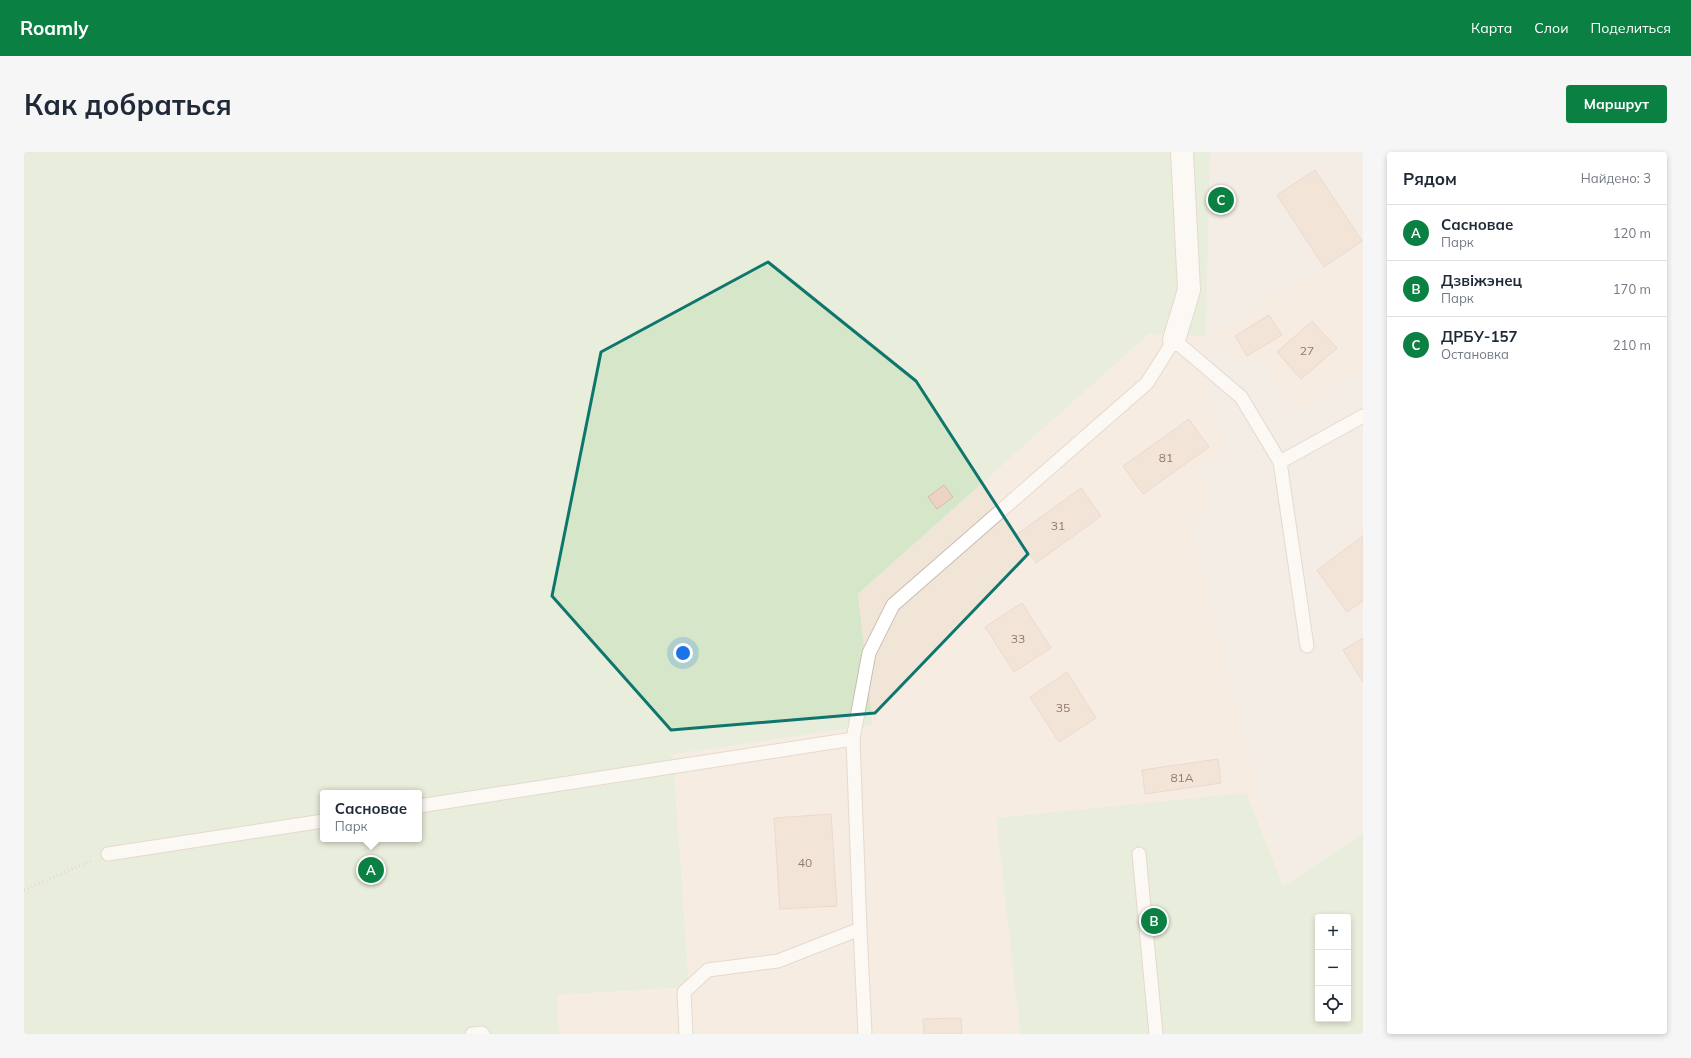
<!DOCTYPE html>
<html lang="ru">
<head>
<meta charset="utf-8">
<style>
	body { margin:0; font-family:Mulish,sans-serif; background:#f6f6f7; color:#1f2937 }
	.controls { position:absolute; right:12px; bottom:12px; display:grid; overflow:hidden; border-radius:4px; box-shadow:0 2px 6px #0003 }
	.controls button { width:36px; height:36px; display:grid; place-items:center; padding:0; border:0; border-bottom:1px solid #e0e1e3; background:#fff; color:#1f2937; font:20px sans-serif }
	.you { position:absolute; left:659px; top:501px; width:14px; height:14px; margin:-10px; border:3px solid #fff; border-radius:50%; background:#1a73e8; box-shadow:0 0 0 6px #1a73e833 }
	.badge { display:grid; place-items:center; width:26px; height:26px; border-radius:50%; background:#0b8043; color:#fff; font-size:13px; font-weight:700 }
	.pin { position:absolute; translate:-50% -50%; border:2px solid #fff; box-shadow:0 1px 4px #0006 }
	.popup { position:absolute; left:296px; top:638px; width:102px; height:52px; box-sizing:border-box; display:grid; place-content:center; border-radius:4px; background:#fff; filter:drop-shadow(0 1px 3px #0005); font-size:13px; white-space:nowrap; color:#747a83 }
	.popup b { font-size:15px; color:#1f2937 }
	.popup::after { content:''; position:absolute; left:50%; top:100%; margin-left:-8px; border:8px solid transparent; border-top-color:#fff }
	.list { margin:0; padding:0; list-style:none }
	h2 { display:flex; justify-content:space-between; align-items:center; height:52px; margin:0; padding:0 16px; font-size:17px }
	h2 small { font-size:13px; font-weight:400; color:#747a83 }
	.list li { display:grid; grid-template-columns:26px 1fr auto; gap:12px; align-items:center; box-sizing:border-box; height:56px; padding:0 16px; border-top:1px solid #e0e1e3 }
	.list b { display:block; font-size:15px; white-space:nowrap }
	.list p { margin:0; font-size:13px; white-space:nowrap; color:#747a83 }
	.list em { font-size:13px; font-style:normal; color:#747a83 }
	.icon { flex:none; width:22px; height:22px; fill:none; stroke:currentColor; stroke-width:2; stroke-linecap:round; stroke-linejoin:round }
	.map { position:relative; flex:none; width:1339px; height:882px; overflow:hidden; border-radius:4px }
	header { display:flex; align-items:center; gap:24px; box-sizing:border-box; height:56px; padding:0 20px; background:#0b8043; color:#fff }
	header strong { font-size:19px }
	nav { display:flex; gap:22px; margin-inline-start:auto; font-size:14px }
	.intro { display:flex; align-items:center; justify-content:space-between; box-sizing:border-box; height:96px; padding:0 24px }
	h1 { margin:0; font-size:28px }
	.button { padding:10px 18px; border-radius:4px; background:#0b8043; color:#fff; font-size:14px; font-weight:700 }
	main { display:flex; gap:24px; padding:0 24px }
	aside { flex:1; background:#fff; border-radius:4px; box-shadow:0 2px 6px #0003 }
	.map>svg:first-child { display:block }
	.residential { fill:#f1e5d8 }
	.industrial { fill:#ebe6e2 }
	.green { fill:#d5e6c9; fill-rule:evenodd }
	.building { fill:#ecd3c4; stroke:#dcbaa7 }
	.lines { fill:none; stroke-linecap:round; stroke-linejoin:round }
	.lane-casing { stroke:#cbbbb0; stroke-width:15 }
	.secondary-casing { stroke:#cdbcae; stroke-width:24 }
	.path { stroke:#d1b7a7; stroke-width:2.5; stroke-dasharray:1 3; stroke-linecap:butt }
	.lane { stroke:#fff; stroke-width:13 }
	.secondary { stroke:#fff; stroke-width:22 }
	.marked { fill:none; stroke:#0f766e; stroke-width:3; stroke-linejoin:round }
	.labels { text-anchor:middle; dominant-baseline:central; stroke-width:3; stroke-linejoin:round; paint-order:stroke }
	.number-label { font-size:12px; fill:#90796d }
</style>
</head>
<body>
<header>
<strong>Roamly</strong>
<nav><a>Карта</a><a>Слои</a><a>Поделиться</a></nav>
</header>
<div class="intro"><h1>Как добраться</h1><a class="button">Маршрут</a></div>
<main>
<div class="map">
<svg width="1339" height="882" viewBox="0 0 1339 882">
	<rect width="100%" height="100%" fill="#faf3e9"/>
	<polygon class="residential" points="1339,93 1339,217 1276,260 1265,253 1234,207 1223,212 1183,184 1174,216 1203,296 1176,316 1188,361 1166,368 1259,734 972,666 996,882 535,882 533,843 665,835 649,601 849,573 834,442 1125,182 1183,184"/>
	<polygon class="industrial" points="1186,0 1339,0 1339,93 1183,184 1222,212 1234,207 1265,253 1276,260 1339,217 1339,682 1259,734 1166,368 1187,361 1176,316 1203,296 1174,216 1182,184"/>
	<g class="green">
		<path d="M0 0H1186L1182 184 1125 182 834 442 849 573 649 602 665 835 533 843 535 882H0ZM299 641H395V687H299Z"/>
		<path d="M1222 641 1259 734 1339 682V882H996L972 666ZM1294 765H1324V867H1294Z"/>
	</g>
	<g class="building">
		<polygon points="1291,18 1338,89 1300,115 1253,43"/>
		<polygon points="1245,163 1258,183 1223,204 1211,184"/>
		<polygon points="1288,169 1313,196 1277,227 1253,200"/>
		<polygon points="1165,267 1185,295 1119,342 1099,314"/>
		<polygon points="920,333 929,345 913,357 904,345"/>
		<polygon points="1057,336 1077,364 1012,411 992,383"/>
		<polygon points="1339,384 1339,449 1323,460 1293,418"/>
		<polygon points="998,451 1027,496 990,520 961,475"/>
		<polygon points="1339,486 1339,530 1319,498"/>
		<polygon points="1043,520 1072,566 1035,590 1006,545"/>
		<polygon points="1194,607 1197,631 1121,642 1118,618"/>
		<polygon points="807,662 813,754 756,757 750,666"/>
		<polygon points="937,866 938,882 900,882 899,867"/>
	</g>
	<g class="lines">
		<g class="lane-casing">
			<g id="lane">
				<polyline points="1256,310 1339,264"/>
				<polyline points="395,654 829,587"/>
				<polyline points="84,702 299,669"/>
				<polyline points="1115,702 1132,882"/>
				<polyline points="836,777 841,882"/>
				<polyline points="448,882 458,881 459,882"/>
				<polyline points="662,882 660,840 684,818 754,809 836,777 829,587 845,501 869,453 1123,231 1150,188 1217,245 1256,310 1283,494"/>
			</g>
		</g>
		<g class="secondary-casing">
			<polyline id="secondary" points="1150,188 1165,138 1158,0"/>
		</g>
		<polyline class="path" points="0,738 69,708"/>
		<use href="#lane" class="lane"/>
		<use href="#secondary" class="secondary"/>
	</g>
	<path d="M0 0H1339V882H0ZM744 110 892 229 1004 402 851 561 647 578 528 444 577 200Z" fill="#faf3e9" fill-opacity=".55" fill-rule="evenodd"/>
	<path class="marked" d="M744 110 892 229 1004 402 851 561 647 578 528 444 577 200Z"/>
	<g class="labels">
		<g class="number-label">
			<text x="1283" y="198">27</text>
			<text x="1142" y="305">81</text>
			<text x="1034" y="373">31</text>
			<text x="994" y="486">33</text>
			<text x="1039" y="555">35</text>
			<text x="1158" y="625">81А</text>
			<text x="781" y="710">40</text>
		</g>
	</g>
</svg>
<div class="controls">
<button>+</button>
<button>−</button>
<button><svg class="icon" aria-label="locate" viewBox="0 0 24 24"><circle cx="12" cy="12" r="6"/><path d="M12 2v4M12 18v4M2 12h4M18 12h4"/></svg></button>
</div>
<div class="you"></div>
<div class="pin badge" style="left:347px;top:718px">A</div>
<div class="popup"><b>Сасновае</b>Парк</div>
<div class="pin badge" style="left:1130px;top:769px">B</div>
<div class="pin badge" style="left:1197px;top:48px">C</div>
</div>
<aside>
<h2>Рядом<small>Найдено: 3</small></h2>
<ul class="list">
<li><span class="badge">A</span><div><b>Сасновае</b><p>Парк</p></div><em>120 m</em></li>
<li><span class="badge">B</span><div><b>Дзвіжэнец</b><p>Парк</p></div><em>170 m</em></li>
<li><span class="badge">C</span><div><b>ДРБУ-157</b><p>Остановка</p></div><em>210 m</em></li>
</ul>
</aside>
</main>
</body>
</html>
